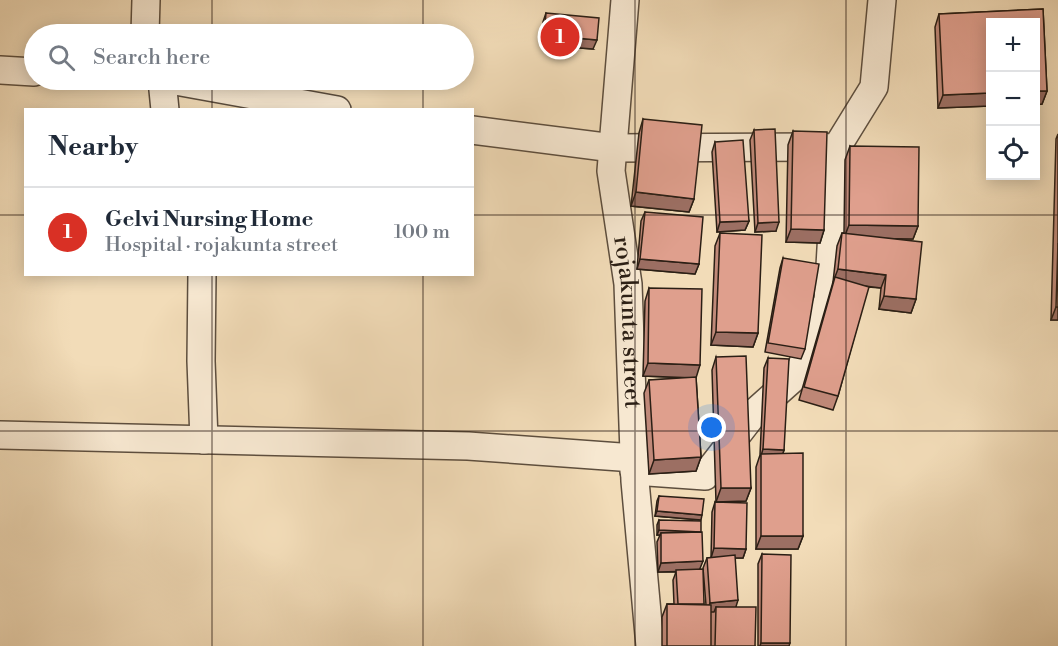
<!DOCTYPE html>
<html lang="en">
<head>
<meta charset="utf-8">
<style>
	body { margin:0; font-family:"Libre Bodoni",serif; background:#f2f2f3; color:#1f2937 }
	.controls { position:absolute; right:18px; top:18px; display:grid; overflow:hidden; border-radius:0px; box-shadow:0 3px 15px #0003 }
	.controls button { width:54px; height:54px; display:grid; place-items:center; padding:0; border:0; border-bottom:2px solid #e0e1e3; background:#fff; color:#1f2937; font:30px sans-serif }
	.you { position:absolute; left:712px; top:428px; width:21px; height:21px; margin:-15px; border:4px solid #fff; border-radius:50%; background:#1a73e8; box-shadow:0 0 0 9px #1a73e833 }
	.badge { display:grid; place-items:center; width:39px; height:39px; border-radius:50%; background:#d93025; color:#fff; font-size:20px; font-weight:700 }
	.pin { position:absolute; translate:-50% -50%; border:3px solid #fff; box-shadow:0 2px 6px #0006 }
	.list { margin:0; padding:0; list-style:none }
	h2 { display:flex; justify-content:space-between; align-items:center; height:78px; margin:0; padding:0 24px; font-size:26px }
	h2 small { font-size:20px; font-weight:400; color:#747a83 }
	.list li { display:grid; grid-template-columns:39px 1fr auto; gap:18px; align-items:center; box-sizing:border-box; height:90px; padding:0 24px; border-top:2px solid #e0e1e3 }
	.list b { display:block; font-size:22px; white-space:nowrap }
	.list p { margin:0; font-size:20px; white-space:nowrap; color:#747a83 }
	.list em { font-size:20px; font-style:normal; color:#747a83 }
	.icon { flex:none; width:33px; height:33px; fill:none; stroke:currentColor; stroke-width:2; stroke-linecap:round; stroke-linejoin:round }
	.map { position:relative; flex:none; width:1058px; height:646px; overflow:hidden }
	.search { position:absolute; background:#fff; box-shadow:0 3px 15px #0003; left:24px; top:24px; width:450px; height:66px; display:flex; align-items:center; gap:15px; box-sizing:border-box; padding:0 21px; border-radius:33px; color:#747a83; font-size:22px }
	.panel { position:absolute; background:#fff; box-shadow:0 3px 15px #0003; left:24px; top:108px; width:450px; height:168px; border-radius:0px }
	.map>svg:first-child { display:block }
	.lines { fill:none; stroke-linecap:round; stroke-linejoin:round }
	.minor-casing { stroke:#5d4e3e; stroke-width:30 }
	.minor { stroke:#f7e8d1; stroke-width:27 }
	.wall { fill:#c08979; stroke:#2b1f15; stroke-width:1.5 }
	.shaded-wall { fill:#9c6f63; stroke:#2b1f15; stroke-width:1.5 }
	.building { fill:#df9f8d; stroke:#2b1f15; stroke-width:1.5 }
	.grid { fill:none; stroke:#2b1f15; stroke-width:1.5; stroke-opacity:0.55 }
	.labels { text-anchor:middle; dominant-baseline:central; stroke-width:6; stroke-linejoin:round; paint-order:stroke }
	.street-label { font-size:24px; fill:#2b1f15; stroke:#f7e8d1 }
</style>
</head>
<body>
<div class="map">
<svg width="1058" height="646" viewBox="0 0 1058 646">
	<rect width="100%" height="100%" fill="#f2dcb8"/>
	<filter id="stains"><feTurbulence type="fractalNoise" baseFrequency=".00333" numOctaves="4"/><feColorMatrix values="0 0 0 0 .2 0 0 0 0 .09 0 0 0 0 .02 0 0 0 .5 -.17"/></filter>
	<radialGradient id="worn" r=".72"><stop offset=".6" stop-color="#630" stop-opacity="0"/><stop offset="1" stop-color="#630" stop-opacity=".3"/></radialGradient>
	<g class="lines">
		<g class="minor-casing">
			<g id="minor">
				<path id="s1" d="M625 0 611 171 628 284 635 481 650 646"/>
				<polyline points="145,34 146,0"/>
				<polyline points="0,70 34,72"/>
				<polyline points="162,80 165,110"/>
				<polyline points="170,80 337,110"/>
				<polyline points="472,130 613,148 824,147"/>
				<polyline points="202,274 201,361 204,440"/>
				<polyline points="0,435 468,446 634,458"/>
				<polyline points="634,471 705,476 754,413 799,373 828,300 837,147 874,87 882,0"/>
			</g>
		</g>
		<use href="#minor" class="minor"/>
	</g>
	<g class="wall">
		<polygon points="1043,9 1047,91 1042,104 1035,105 1035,22 990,22 990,106 938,108 935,27 939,14"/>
		<polygon points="546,13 593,49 541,45 543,22"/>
		<polygon points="643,119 694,199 689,212 631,206 639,133"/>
		<polygon points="754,130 776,231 755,232 750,140"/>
		<polygon points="793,131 824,230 820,243 786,242 788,145"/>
		<polygon points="1058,134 1058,320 1051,320 1056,139"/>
		<polygon points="715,142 749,221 745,230 717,232 712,152"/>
		<polygon points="850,146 918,226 913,239 897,239 916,299 911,313 879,309 881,288 868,287 838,396 833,410 799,400 833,282 837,246 842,233 844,233 845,160"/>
		<polygon points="645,212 699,264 695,274 637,269 641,221"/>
		<polygon points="720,233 758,333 753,347 711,345 715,246"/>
		<polygon points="783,258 805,349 801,359 765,352 780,268"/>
		<polygon points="649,288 696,377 701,457 696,471 649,474 644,393 649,380 690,378 643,376 645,301"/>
		<polygon points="716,357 751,488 746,501 716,502 712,370"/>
		<polygon points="768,358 784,450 783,453 803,536 798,549 756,549 756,467 760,455 764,368"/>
		<polygon points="659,496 701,520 655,516 657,501"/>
		<polygon points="715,502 746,549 743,558 735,558 736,607 755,646 662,646 662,617 667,604 674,604 673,580 676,572 658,572 657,542 660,535 657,535 657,525 659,520 700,569 704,605 706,605 703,568 707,558 711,558 712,512"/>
		<polygon points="762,554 789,646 758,646 758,564"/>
	</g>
	<g class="shaded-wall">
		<polygon points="544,35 597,40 593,49 541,45"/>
		<polygon points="1035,91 1047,91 1042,104 1035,105"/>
		<polygon points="990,93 990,106 938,108 943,95"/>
		<polygon points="636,192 694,199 689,212 631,206"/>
		<polygon points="749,221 745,230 717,232 720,222"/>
		<polygon points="779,222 776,231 755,232 758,223"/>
		<polygon points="849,225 918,226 913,239 844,238"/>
		<polygon points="791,229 824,230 820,243 786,242"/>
		<polygon points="640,259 699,264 695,274 637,269"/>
		<polygon points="838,269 886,275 881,288 833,282"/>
		<polygon points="884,296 916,299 911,313 879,309"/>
		<polygon points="1056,307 1058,307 1058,320 1051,320"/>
		<polygon points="716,332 758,333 753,347 711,345"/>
		<polygon points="648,363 700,365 696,378 643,376"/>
		<polygon points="763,449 784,450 781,459 761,456"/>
		<polygon points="701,457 696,471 649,474 654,460"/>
		<polygon points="721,488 751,488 746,501 716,502"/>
		<polygon points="657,511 702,515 701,520 655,516"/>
		<polygon points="659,530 701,532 661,533 660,535 657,535"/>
		<polygon points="761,536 803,536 798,549 756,549"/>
		<polygon points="714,548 746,549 743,558 711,558"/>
		<polygon points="703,561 699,571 658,572 661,563"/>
		<polygon points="738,600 735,610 716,607 714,612 707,612 710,603"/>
		<polygon points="761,643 790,643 789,646 760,646"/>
	</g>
	<g class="building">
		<polygon points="1043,9 1047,91 1035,91 1035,22 990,22 990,93 943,95 939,14"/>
		<polygon points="546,13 599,18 597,40 544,35"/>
		<polygon points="643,119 702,125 694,199 636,192"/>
		<polygon points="775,129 779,222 758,223 754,130"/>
		<polygon points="793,131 827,132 824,230 791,229"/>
		<polygon points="743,140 749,221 720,222 715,142"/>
		<polygon points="850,146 919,147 918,226 849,225"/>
		<polygon points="645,212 703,217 699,264 640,259"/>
		<polygon points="720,233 762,235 758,333 716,332"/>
		<polygon points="842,233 922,242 916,299 884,296 886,275 838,269"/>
		<polygon points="1058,243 1058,307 1056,307"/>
		<polygon points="783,258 819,264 805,349 768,343"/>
		<polygon points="835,277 869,287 838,396 804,387"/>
		<polygon points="649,288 702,289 700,365 648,363"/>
		<polygon points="746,356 751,488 721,488 716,357"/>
		<polygon points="768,358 789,359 784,450 763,449"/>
		<polygon points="696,377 701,457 654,460 649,380"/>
		<polygon points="803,453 803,536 761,536 761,454"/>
		<polygon points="659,496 704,499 702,515 657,511"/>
		<polygon points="715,502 747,503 746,549 714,548"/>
		<polygon points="659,520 701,521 701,532 659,530"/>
		<polygon points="702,532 703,561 661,563 661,533"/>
		<polygon points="762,554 791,555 790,643 761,643"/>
		<polygon points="735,555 738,600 710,603 707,558"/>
		<polygon points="703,569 704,604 678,604 676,570"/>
		<polygon points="667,604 711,605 711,646 667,646"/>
		<polygon points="716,607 756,607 755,646 715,646"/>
	</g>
	<path class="grid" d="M212 0V34M423 0V34M635 0V646M846 0V646M212 80V110M423 80V110M0 215H26M472 215H1058M212 274V646M423 274V646M0 431H1058"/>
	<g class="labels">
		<g class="street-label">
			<text stroke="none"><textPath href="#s1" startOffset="324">rojakunta street</textPath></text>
		</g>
	</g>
	<rect width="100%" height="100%" filter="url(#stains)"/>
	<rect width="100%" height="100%" fill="url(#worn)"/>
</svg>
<div class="controls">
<button>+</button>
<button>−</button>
<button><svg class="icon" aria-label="locate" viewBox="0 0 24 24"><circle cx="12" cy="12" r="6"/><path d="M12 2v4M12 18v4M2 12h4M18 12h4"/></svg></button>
</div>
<div class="you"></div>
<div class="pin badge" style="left:560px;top:37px">1</div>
<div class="search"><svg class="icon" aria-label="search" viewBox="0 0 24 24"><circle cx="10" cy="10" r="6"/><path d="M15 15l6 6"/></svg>Search here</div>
<section class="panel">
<h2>Nearby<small></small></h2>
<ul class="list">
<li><span class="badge">1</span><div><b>Gelvi Nursing Home</b><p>Hospital · rojakunta street</p></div><em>100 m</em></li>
</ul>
</section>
</div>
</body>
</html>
